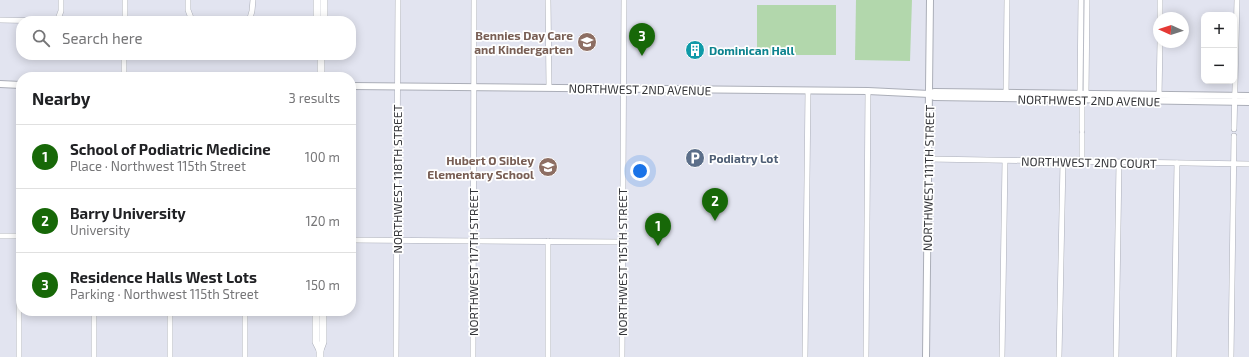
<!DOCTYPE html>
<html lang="en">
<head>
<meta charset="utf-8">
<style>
	body { margin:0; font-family:"Exo 2",sans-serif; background:#f6f6f6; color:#202124 }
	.controls { position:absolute; right:12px; top:12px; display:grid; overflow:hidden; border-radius:8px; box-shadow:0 2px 10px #0003 }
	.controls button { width:36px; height:36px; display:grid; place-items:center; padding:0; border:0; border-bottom:1px solid #e0e0e0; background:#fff; color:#202124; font:20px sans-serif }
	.compass { position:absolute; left:1153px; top:12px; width:36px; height:36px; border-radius:50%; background:#fff; box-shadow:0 2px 10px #0003; rotate:273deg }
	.you { position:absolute; left:640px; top:171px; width:14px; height:14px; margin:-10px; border:3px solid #fff; border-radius:50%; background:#1a73e8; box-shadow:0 0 0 6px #1a73e833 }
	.badge { display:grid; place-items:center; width:26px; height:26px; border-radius:50%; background:#176808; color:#fff; font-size:13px; font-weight:700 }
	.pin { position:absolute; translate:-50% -33px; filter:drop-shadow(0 1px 2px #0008) }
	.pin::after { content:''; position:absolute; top:21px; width:14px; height:12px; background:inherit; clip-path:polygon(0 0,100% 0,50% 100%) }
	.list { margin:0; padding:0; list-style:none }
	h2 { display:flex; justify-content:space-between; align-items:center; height:52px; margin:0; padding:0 16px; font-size:17px }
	h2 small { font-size:13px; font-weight:400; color:#757577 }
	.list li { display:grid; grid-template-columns:26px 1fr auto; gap:12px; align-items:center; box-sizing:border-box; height:64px; padding:0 16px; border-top:1px solid #e0e0e0 }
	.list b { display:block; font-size:15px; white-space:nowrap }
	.list p { margin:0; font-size:13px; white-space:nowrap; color:#757577 }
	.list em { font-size:13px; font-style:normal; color:#757577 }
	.icon { flex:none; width:22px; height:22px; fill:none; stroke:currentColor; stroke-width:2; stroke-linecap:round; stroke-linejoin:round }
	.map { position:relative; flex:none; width:1249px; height:357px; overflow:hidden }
	.search { position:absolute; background:#fff; box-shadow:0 2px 10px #0003; left:16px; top:16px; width:340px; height:44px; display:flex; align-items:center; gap:10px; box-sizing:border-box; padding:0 14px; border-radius:16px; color:#757577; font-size:15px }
	.panel { position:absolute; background:#fff; box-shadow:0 2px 10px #0003; left:16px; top:72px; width:340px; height:244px; border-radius:16px }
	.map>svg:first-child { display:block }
	.green { fill:#b2d7ac }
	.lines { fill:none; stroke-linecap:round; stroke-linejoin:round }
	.minor-casing { stroke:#abaeb8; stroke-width:6 }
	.tertiary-casing { stroke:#abaeb8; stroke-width:8 }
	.secondary-casing { stroke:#abaeb8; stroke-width:8 }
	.minor { stroke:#fff; stroke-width:5 }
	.tertiary { stroke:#fff; stroke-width:6 }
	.secondary { stroke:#fff; stroke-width:7 }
	.labels { text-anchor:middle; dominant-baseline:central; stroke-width:3.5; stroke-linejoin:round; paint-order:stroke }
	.education-label { font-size:12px; font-weight:bold; fill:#785e54; stroke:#fff; text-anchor:end }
	.culture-label { font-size:12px; font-weight:bold; fill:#0d838f; stroke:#fff; text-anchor:start }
	.street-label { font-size:12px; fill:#343539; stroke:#fff }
	.service-label { font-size:12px; font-weight:bold; fill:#4e5e75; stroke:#fff; text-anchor:start }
</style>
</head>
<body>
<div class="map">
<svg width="1249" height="357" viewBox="0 0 1249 357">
	<rect width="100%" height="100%" fill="#e2e4f0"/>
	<g class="green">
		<polygon points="856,0 912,0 910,61 855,60"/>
		<rect x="757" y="5" width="79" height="50"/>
	</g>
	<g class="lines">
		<g class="minor-casing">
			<g id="minor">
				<polyline points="188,0 188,10 191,18 197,21"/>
				<polyline points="548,0 549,87"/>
				<polyline points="1081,0 1080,94 1082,100 1082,130"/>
				<polyline points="1160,18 1160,0"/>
				<polyline points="0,20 52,21 58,19 61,11 61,0"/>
				<polyline points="125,21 125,0"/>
				<polyline points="241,21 250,18 252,11 253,0"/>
				<polyline points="124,77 124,55"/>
				<polyline points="19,85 19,357"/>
				<polyline points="1006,95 1007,0"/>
				<polyline points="1084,97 1086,94 1087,0"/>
				<polyline points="1159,97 1160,42"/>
				<polyline points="1234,129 1237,0"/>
				<polyline points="928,159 1249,164"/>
				<polyline points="1082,162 1082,134"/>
				<polyline points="0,236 20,236"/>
				<polyline points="351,240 623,242"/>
				<polyline points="94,357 94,311"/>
				<polyline points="170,357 170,311"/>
				<polyline points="245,357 245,311"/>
				<polyline points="396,357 398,0"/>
				<polyline points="473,357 474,0"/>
				<polyline points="548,357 548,241"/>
				<polyline points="622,357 624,0"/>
				<polyline points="805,357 808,91"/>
				<polyline points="866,357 868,91"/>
				<polyline points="1002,357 1005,161"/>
				<polyline points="1059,357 1063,162"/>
				<polyline points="1116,357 1119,163"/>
				<polyline points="1174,357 1177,163"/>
				<polyline points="1231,357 1234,136"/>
			</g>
		</g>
		<g class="tertiary-casing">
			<g id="tertiary">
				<polyline points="0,84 21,85"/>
				<polyline points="351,86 868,91 929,94 934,97 1249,102"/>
				<polyline points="929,94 934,92 1249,96"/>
				<polyline points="926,357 930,0"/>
			</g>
		</g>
		<g class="secondary-casing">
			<g id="secondary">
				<polyline points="324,0 324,21"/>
				<polyline points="317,21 317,0"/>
				<polyline points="321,77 321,55"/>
				<polyline points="316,311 316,342 320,350 320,357"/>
				<polyline points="320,350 323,342 323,311"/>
			</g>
		</g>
		<use href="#minor" class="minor"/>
		<use href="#tertiary" class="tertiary"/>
		<use href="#secondary" class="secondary"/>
	</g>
	<defs>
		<g id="school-disc" transform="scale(1)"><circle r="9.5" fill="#8d6e63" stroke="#fff"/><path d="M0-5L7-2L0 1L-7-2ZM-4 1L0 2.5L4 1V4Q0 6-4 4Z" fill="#fff"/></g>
		<g id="building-disc" transform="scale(1)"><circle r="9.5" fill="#0f9aa8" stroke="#fff"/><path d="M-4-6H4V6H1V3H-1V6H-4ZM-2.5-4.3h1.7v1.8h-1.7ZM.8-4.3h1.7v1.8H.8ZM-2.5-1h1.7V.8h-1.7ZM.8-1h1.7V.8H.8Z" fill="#fff"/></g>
		<g id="parking-disc" transform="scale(1)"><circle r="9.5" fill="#5c6f8a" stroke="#fff"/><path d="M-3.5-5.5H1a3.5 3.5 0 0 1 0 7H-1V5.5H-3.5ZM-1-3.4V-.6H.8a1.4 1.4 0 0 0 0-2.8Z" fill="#fff"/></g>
	</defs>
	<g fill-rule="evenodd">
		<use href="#school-disc" x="587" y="42"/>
		<use href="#building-disc" x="695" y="50"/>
		<use href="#parking-disc" x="695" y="158"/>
		<use href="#school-disc" x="548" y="167"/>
	</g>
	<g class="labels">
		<g class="education-label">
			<text x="573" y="35">Bennies Day Care<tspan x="573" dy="14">and Kindergarten</tspan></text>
			<text x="534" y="160">Hubert O Sibley<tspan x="534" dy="14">Elementary School</tspan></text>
		</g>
		<g class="culture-label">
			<text x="709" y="50">Dominican Hall</text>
		</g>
		<g class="street-label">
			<text transform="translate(640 89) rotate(1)">NORTHWEST 2ND AVENUE</text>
			<text transform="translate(1089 100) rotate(1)">NORTHWEST 2ND AVENUE</text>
			<text transform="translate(1089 162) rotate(1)">NORTHWEST 2ND COURT</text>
			<text transform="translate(928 178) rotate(-89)">NORTHWEST 111TH STREET</text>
			<text transform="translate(397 179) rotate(-90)">NORTHWEST 118TH STREET</text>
			<text transform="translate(473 262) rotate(-90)">NORTHWEST 117TH STREET</text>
			<text transform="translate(622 262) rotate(-90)">NORTHWEST 115TH STREET</text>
		</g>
		<g class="service-label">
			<text x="709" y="158">Podiatry Lot</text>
		</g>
	</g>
</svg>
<div class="controls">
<button>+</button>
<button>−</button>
</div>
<svg class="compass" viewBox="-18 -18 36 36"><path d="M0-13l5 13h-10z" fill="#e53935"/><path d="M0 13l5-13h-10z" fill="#757577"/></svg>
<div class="you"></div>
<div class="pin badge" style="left:658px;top:246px">1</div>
<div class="pin badge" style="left:715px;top:221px">2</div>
<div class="pin badge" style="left:642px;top:56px">3</div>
<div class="search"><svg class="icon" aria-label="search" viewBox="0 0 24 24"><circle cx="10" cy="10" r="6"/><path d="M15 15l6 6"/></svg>Search here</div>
<section class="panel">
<h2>Nearby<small>3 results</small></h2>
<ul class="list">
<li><span class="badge">1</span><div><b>School of Podiatric Medicine</b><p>Place · Northwest 115th Street</p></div><em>100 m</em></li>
<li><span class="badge">2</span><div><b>Barry University</b><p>University</p></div><em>120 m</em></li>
<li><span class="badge">3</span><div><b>Residence Halls West Lots</b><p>Parking · Northwest 115th Street</p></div><em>150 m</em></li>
</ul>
</section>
</div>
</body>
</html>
